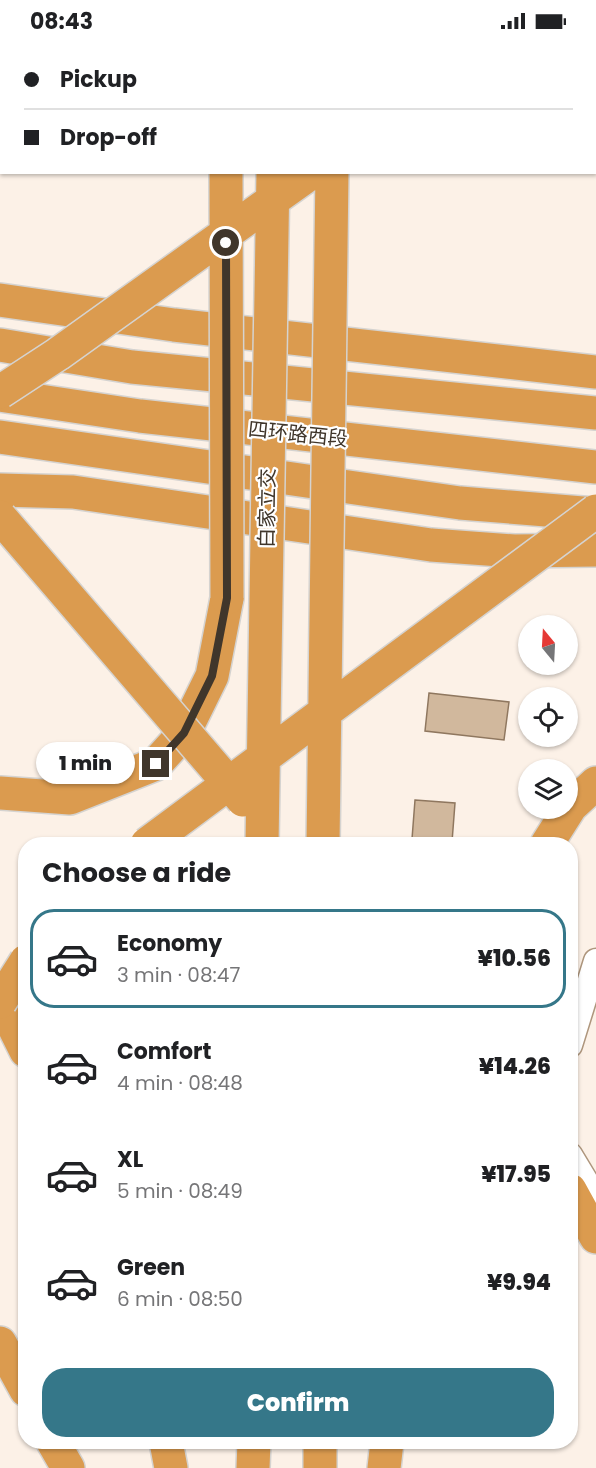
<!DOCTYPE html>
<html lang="en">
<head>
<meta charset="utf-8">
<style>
  :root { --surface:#fff; --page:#f6f6f6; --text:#202124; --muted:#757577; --line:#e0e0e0; --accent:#357789 }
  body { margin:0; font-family:Poppins,"Noto Sans SC",sans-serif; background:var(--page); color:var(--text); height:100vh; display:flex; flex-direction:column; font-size:22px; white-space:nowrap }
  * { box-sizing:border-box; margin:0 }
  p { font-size:20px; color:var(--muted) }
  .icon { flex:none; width:33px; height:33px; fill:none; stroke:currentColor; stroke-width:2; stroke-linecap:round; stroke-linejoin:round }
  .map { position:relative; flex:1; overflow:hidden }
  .panel { position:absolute; left:18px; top:795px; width:560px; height:612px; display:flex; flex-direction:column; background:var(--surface); border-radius:24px; box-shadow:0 2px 4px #0004 }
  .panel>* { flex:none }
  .hud { position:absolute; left:0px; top:0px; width:597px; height:132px; box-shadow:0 2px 4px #0004; display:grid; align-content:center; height:132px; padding:0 24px; background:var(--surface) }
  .needle { width:39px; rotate:342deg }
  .tools { position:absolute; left:518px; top:573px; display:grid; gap:12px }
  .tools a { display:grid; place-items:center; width:60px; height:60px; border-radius:50%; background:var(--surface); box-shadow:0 2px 4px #0004; font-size:30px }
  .end { position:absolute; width:27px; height:27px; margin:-14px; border:8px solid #40362b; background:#fff; box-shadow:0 0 0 3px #fff }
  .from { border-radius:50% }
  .bubble { position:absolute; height:42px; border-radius:21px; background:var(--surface); box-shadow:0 2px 4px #0004; font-size:20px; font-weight:800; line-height:42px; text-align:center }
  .hud b { display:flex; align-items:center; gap:21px; height:57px; font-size:22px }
  .hud b+b { border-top:2px solid var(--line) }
  .hud i { width:15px; height:15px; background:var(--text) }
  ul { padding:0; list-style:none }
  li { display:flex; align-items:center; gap:18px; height:99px; margin:0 12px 9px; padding:0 12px; border:3px solid transparent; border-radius:24px }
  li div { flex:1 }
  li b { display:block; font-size:22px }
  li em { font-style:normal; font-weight:800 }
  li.active { border-color:var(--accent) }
  li>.icon { width:54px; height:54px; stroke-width:1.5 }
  h2 { padding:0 24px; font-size:27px; line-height:72px }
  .button { display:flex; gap:12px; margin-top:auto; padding:12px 24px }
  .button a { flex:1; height:69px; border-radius:24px; background:var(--accent); color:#fff; font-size:24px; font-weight:800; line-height:69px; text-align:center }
  .status { display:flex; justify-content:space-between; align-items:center; height:42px; padding:0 30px; background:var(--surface); direction:ltr }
  .status svg { height:16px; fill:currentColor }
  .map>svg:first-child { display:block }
</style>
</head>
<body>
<div class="status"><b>08:43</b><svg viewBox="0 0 49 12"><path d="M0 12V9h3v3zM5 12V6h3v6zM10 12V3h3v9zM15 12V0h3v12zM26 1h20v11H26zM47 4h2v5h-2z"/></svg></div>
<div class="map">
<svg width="596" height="1426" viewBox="0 0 596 1426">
  <rect width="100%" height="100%" fill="#fcf1e7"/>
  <path fill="#d1b89d" stroke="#8f775f" stroke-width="1.5" d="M429,651L509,660L504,698L425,689Z
    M415,758L455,761L452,800L412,797Z"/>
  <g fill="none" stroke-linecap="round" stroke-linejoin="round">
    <g stroke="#ae967d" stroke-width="27">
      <path id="minor" d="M570,1003L596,919
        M570,1113L596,1156"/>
    </g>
    <g stroke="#d5d3d0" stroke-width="36">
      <path id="highway" d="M225,0V2
        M525,0L526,2
        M275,2V0
        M334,2V0
        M444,2L445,0
        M596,99V100
        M0,258L174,283L596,330
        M0,303L132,325L596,371
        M0,353L140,374L596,425
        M0,395L460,461L596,472
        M0,448L73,450L431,503L514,509L596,508
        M0,751L70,756L156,722L184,691L212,634L227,556
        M547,802L571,764L596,741
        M0,957L26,1009
        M570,1148L596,1195
        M0,1301L26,1348
        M53,1400L68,1426
        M166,1400L171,1426
        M320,1400V1426
        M253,1426L254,1400
        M384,1426L387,1400"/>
    </g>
    <use href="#minor" stroke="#fff" stroke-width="24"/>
    <use href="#highway" stroke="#db9b4f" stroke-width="33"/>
    <g stroke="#d5d3d0" stroke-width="36" stroke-linecap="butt">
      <path id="highway-bridge" d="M226,130L227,556
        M0,350L58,312L312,130
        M0,475L243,758
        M147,802L596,469
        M262,802L273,130
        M323,802L332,130
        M0,960L26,919"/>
    </g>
    <use href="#highway-bridge" stroke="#db9b4f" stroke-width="33"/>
  </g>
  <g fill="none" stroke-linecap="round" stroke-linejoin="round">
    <path stroke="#40362b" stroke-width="8" d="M156,722L184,691L212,634L227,556L226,201"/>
  </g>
  <g text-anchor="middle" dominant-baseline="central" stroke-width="4.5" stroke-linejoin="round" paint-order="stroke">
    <g font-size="20" fill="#40362b" stroke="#fff">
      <text transform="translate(298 392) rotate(6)">四环路西段</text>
      <text transform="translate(267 466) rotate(-89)">白家立交</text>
    </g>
  </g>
</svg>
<div class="tools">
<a><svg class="needle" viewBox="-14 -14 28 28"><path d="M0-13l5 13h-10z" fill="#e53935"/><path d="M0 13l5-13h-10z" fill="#757577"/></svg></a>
<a><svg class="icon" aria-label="locate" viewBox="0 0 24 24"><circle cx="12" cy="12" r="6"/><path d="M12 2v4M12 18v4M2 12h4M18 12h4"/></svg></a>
<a><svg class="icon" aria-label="layers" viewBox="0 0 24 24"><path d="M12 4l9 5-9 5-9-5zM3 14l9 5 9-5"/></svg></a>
</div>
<i class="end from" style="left:226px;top:201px"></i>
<i class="end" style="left:156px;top:722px"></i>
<div class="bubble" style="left:36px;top:700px;width:99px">1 min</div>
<div class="hud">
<b><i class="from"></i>Pickup</b>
<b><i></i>Drop-off</b>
</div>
<section class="panel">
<h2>Choose a ride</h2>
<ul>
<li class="active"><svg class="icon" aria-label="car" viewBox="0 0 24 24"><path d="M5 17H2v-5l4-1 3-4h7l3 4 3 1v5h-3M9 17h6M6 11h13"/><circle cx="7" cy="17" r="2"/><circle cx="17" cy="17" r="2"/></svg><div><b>Economy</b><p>3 min · 08:47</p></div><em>¥10.56</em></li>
<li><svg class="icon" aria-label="car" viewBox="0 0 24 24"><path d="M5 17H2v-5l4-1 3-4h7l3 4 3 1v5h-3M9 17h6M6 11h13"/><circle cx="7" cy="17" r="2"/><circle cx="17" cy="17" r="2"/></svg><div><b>Comfort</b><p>4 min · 08:48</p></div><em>¥14.26</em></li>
<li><svg class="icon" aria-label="car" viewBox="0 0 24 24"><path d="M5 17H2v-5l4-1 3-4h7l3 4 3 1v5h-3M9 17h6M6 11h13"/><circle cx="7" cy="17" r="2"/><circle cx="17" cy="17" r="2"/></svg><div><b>XL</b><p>5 min · 08:49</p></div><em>¥17.95</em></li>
<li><svg class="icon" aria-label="car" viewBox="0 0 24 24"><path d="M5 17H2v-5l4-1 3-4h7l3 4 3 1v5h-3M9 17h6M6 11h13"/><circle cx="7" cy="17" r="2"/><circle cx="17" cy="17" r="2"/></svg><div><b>Green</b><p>6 min · 08:50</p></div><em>¥9.94</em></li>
</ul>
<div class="button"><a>Confirm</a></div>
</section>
</div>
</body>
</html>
